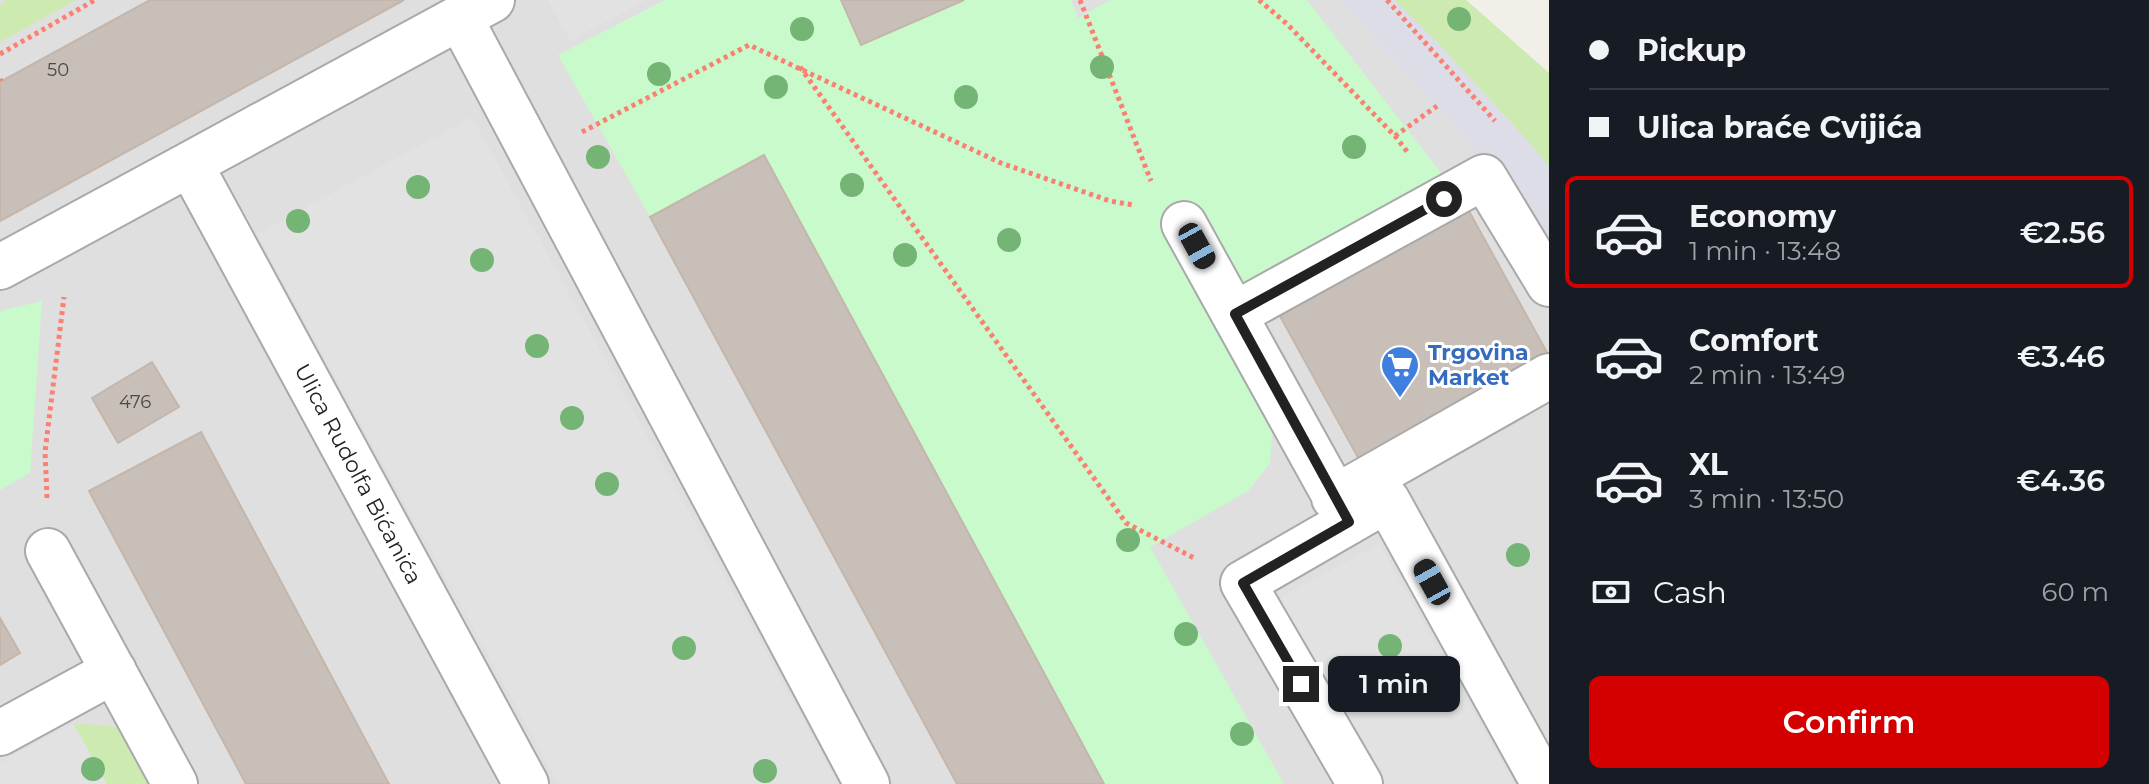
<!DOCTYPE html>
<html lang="en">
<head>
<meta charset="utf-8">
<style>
  :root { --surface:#171b24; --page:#242831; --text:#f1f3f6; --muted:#9ea1a6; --line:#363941; --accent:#d40000 }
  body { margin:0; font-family:Montserrat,sans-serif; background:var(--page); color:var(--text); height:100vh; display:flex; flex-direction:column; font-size:30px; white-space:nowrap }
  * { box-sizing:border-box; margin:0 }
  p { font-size:26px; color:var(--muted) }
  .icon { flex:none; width:44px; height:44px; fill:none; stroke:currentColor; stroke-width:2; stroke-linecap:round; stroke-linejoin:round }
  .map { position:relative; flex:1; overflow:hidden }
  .details { display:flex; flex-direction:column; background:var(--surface); width:600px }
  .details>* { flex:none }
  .banner { display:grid; align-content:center; height:176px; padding:0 40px; background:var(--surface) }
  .end { position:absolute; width:36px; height:36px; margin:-18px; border:10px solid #222; background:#fff; box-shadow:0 0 0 4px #fff }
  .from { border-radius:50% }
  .bubble { position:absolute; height:56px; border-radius:12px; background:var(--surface); box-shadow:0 2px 6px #0004; font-size:26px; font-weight:600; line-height:56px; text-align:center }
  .car { position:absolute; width:24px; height:48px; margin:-24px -12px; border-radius:10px; box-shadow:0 0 6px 2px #0007; background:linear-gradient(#222 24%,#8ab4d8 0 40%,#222 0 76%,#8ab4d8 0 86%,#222 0) }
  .banner b { display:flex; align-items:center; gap:28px; height:76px; font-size:30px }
  .banner b+b { border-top:2px solid var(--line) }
  .banner i { width:20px; height:20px; background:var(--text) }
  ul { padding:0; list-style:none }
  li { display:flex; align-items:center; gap:24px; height:112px; margin:0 16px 12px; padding:0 24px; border:4px solid transparent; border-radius:12px }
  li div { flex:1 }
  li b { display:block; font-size:30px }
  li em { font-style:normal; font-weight:600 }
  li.on { border-color:var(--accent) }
  li>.icon { width:72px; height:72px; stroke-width:1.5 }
  .pay { display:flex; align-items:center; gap:20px; height:88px; padding:0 40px; font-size:30px }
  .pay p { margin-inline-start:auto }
  .button { display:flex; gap:16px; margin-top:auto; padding:16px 40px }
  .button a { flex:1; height:92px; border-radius:12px; background:var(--accent); color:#fff; font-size:32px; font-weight:600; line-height:92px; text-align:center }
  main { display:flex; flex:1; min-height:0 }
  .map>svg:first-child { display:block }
</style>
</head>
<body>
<main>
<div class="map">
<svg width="1549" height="784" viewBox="0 0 1549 784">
  <rect width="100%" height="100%" fill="#f2efe9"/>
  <path fill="#e0dfdf" d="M0,0H1466L1549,73V784H0Z"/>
  <path fill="#cdebb0" d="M7,0H76L0,42V4Z
    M1394,0H1466L1549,73V167L1438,43Z
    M73,723L117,727L145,759L150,784H107L103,777L57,784L95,763Z"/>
  <path fill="#c8facc" d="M665,0H1071L1078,18L1110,0H1307L1465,204L1226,344L1273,426L1270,463L1248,491L1150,547L1284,784H1104L764,156L650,217L558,55Z
    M42,301L30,473L0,490V311Z"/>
  <path fill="#e2e2e2" d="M548,0H646L570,41Z
    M472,117L555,268L838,784H559L257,234Z
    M1379,544L1514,784H1384L1278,599Z
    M73,723L107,784H0V763Z"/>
  <path fill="#dddde8" d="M1339,0H1394L1438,43L1530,143L1549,167V242L1526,208L1446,116Z"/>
  <path fill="#c7bfb8" stroke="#c4b6ab" stroke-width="2" d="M150,0H404L0,221V82Z
    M841,0H964L861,45Z
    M764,155L1104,784H957L650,217Z
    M1465,204L1549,356L1361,463L1276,309Z
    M152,362L179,407L118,443L92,398Z
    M201,432L389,784H246L89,491Z
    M0,618L20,653L0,665Z"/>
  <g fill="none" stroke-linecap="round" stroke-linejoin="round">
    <g stroke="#a9a9a9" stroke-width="48">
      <path id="minor" d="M492,0L190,164L526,784
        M460,18L867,784
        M1184,224L1349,522
        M0,267L190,164
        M1235,314L1484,177L1549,284
        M1334,498L1549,376
        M48,551L175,784
        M0,733L114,671
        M1360,784L1243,583L1387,500L1544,784"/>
    </g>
    <path stroke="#fa8072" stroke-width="5" stroke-dasharray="4 4" stroke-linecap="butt" d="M1080,0L1151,181
      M1259,0L1287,24L1395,136L1409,154
      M1387,0L1495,121
      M0,54L95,0
      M800,67L1126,523L1196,559
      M0,79L1,81
      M582,132L749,45L1001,163L1110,201L1133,205
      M1395,136L1437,106
      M47,498L45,452L64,297"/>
    <use href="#minor" stroke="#fff" stroke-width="44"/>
  </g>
  <g fill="#74b475">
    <circle cx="1459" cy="19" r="12"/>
    <circle cx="802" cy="29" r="12"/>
    <circle cx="1102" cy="67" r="12"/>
    <circle cx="659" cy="74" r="12"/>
    <circle cx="776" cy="87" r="12"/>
    <circle cx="966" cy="97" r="12"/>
    <circle cx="1354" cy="147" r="12"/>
    <circle cx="598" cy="157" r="12"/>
    <circle cx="852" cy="185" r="12"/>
    <circle cx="418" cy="187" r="12"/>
    <circle cx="298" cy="221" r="12"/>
    <circle cx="1009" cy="240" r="12"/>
    <circle cx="905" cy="255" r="12"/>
    <circle cx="482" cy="260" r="12"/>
    <circle cx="537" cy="346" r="12"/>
    <circle cx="572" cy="418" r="12"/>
    <circle cx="607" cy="484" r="12"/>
    <circle cx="1128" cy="540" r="12"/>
    <circle cx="1518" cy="555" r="12"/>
    <circle cx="1186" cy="634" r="12"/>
    <circle cx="1390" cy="646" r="12"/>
    <circle cx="684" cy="648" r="12"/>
    <circle cx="1242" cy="734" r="12"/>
    <circle cx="93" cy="769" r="12"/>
    <circle cx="765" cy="771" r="12"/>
  </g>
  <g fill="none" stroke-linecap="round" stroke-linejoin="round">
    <path stroke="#222" stroke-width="10" d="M1301,684L1243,583L1349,522L1235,314L1444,199"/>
  </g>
  <defs>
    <g id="supermarket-pin" transform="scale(2)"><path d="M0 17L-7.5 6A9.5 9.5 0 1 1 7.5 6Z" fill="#3f7fe0" stroke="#fff"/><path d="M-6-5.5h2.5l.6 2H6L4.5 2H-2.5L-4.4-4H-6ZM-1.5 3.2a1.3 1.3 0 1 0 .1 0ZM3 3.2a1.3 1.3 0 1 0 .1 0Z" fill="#fff"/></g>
  </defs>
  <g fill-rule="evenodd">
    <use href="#supermarket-pin" x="1400" y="365"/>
  </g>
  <g text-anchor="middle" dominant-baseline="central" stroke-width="6" stroke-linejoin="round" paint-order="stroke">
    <g font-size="18" fill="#4b4948">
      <text x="58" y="70">50</text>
      <text x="135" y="402">476</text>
    </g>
    <g font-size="22" font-weight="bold" fill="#366cbe" stroke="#fff" text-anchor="start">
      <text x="1428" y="352">Trgovina<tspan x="1428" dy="25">Market</tspan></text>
    </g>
    <g font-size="22" fill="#222" stroke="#fff">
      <text transform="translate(358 474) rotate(62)">Ulica Rudolfa Bićanića</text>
    </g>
  </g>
</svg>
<i class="end from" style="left:1444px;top:199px"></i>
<i class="end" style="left:1301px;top:684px"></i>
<div class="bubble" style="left:1328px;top:656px;width:132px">1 min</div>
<i class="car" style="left:1197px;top:246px;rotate:151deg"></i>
<i class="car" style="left:1432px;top:582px;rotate:331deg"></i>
</div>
<section class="details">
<div class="banner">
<b><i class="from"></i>Pickup</b>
<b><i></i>Ulica braće Cvijića</b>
</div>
<ul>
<li class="on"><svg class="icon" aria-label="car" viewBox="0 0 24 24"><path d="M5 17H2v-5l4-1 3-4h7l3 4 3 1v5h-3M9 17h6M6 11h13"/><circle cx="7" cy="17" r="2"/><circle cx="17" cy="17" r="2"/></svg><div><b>Economy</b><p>1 min · 13:48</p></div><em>€2.56</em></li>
<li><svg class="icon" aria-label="car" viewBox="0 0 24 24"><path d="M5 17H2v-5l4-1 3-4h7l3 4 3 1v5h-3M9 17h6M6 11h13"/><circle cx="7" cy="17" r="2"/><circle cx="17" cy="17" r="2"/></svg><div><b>Comfort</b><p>2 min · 13:49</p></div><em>€3.46</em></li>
<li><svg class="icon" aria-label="car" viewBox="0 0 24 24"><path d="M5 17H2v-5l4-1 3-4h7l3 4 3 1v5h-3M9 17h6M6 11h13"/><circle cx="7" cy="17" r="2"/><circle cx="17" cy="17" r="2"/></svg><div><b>XL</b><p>3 min · 13:50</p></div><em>€4.36</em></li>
</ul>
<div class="pay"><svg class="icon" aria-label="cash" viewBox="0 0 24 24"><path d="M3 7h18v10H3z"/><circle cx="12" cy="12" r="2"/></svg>Cash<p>60 m</p></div>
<div class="button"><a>Confirm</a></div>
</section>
</main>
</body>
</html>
